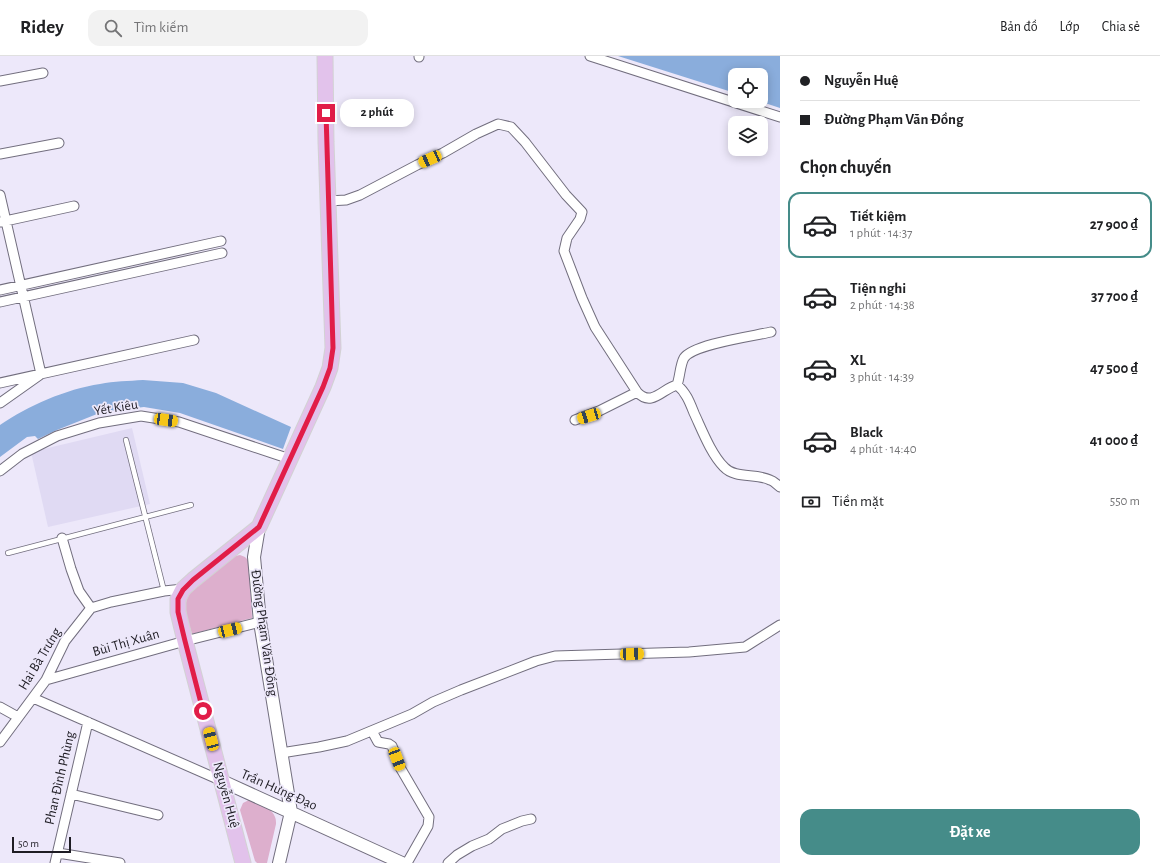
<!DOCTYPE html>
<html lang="vi">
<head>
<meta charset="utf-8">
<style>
  :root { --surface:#fff; --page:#f2f2f2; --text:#202124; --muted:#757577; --line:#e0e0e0; --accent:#458c89 }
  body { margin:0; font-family:"Alegreya Sans",sans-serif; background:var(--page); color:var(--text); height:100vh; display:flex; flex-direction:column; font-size:15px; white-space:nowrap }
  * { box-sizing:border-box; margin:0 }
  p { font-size:13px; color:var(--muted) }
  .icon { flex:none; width:22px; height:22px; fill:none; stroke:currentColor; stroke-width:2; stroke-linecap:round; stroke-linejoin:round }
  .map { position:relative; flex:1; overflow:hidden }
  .details { display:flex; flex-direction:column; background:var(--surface); width:380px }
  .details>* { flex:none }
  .banner { display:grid; align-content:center; height:88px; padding:0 20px; background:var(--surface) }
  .fabs { position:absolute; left:728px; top:12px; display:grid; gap:8px }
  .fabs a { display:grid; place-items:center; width:40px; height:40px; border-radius:8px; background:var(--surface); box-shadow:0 2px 10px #0003; font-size:20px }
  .scale { position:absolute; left:12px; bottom:10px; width:59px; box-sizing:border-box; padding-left:4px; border:2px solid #1e1c23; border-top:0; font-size:11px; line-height:14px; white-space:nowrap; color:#1e1c23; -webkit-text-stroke:3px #ede8fa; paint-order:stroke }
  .end { position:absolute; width:18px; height:18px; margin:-9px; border:5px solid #e11d48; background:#fff; box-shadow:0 0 0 2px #fff }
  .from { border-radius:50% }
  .bubble { position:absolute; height:28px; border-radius:12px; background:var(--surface); box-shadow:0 2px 10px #0003; font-size:13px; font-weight:600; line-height:28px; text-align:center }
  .car { position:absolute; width:12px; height:24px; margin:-12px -6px; border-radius:5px; box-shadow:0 0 3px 1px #0007; background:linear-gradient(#f5c518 24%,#345 0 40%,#f5c518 0 76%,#345 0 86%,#f5c518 0) }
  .banner b { display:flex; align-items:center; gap:14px; height:38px; font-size:15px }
  .banner b+b { border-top:1px solid var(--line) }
  .banner i { width:10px; height:10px; background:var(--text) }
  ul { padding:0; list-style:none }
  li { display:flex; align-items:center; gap:12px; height:66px; margin:0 8px 6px; padding:0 12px; border:2px solid transparent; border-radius:12px }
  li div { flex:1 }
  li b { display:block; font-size:15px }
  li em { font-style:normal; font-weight:600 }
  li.current { border-color:var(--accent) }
  li>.icon { width:36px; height:36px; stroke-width:1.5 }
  h2 { padding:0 20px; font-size:18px; line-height:48px }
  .pay { display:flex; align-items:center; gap:10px; height:44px; padding:0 20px; font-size:15px }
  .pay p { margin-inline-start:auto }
  .action { display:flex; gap:8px; margin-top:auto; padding:8px 20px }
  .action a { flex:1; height:46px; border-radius:12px; background:var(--accent); color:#fff; font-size:16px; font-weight:600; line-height:46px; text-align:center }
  header { display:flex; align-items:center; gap:24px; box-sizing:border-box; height:56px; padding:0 20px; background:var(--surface); border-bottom:1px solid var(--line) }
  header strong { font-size:19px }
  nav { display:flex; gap:22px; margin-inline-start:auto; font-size:14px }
  .search { width:280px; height:36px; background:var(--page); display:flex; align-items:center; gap:10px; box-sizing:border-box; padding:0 14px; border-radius:12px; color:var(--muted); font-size:15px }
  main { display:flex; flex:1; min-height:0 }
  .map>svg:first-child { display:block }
</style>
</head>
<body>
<header>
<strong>Ridey</strong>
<div class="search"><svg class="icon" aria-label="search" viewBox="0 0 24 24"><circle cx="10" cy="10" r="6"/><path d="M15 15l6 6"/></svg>Tìm kiếm</div>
<nav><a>Bản đồ</a><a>Lớp</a><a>Chia sẻ</a></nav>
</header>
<main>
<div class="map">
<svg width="780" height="807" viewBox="0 0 780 807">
  <rect width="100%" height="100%" fill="#ede8fa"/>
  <path fill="#e0daf3" d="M132,372L150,448L48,471L31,396Z"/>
  <path fill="#ddafcd" d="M240,499L245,501L249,505L252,562L192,578C189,568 185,557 186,547C187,532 223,509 235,500Z
    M249,744C258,745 272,752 275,761C276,763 276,766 276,768L267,807H257L255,805L240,754L243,747Z"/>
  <path fill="#8aaddc" d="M618,0H780V52L759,45H761V19H735V37Z
    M143,324L183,327L216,337L291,371L283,393L180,357L144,351L102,356L57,374L38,383L35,380L27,381L0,401V369C28,350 66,333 100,328C114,325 129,325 143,324Z"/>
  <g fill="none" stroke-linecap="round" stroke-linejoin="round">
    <g stroke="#726e7e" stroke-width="6">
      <path id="service" d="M126,384L164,535
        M8,497L191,449"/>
    </g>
    <g stroke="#726e7e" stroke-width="11">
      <path id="minor" d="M419,0V1
        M590,0L780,61
        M0,25L43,17
        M0,98L59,87
        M0,139L41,318L0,347
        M328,145L346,144L360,139L417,109L443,97L476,78L498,68L511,71L525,86L566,139L582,156L580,163L567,182L564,195L582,242L595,271L637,336C652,352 663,332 677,329C686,336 690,347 694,357C702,374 711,398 724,411C735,423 756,417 770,424C774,425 777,429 780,431
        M1,166L74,150
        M0,234L221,185
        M0,246L222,197
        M0,327L194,284
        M677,329C680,321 680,309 684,302C693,288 754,280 771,276
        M575,364L599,355L637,336
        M0,415L22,398L57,380L99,367L141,360L179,366L290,403
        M62,482L71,513L79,535L91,552
        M46,624L185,585L260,566
        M33,642L222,725
        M0,651L18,661
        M372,675L378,686L389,688L392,690L401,713L429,761L428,770L407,807
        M0,686L46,624L65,585L91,552L111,546L164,535L183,533
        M281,697L319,691L347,685L412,658L433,646L461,634L536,605L555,600L689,596L745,591L780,569
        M71,738L158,759
        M58,797L120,807
        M55,807L88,666
        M448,807L457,799L472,790L489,783L502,773L522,765L531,763"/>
    </g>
    <g stroke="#726e7e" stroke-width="14">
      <path id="tertiary" d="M259,471L254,501L260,566L291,756L279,807
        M222,725L402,807"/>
    </g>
    <g stroke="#d2d2d3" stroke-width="17">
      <path id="primary" d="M243,807L185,585L178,556V543L183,533L193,524L259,471L323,331L330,312L333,292L326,86L325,0"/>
    </g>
    <use href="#service" stroke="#fff" stroke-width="4.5"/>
    <use href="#minor" stroke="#fff" stroke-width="9"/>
    <use href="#tertiary" stroke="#fff" stroke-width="12"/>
    <use href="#primary" stroke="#e2c2eb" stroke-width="15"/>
  </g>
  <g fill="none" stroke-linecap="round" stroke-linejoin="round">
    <path stroke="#e11d48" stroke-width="5" d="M203,655L185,585L178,556V543L183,534L193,524L259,471L323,331L330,312L333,292L326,57"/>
  </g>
  <g text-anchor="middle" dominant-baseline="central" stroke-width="3.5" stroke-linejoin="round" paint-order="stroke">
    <g font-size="14" fill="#1e1c23" stroke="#ede8fa">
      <text transform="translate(116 352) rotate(-9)">Yết Kiêu</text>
      <text transform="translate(264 577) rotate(82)">Đường Phạm Văn Đồng</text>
      <text transform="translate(126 587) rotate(-16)">Bùi Thị Xuân</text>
      <text transform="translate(40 603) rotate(-59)">Hai Bà Trưng</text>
      <text transform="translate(60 722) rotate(-77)">Phan Đình Phùng</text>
      <text transform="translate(279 734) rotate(24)">Trần Hưng Đạo</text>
      <text transform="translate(226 739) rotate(75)">Nguyễn Huệ</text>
    </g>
  </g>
</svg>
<div class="fabs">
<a><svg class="icon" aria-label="locate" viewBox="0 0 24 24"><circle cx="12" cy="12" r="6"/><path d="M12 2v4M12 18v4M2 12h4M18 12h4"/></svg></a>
<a><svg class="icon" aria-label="layers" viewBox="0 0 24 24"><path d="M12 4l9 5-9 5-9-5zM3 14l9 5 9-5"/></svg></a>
</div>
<div class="scale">50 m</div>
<i class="end from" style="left:203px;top:655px"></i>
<i class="end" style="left:326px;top:57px"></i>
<div class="bubble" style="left:340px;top:43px;width:74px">2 phút</div>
<i class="car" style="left:430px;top:103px;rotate:246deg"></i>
<i class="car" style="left:589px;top:360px;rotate:253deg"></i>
<i class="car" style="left:166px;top:364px;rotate:98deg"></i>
<i class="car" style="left:230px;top:574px;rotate:76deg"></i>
<i class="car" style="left:632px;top:598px;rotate:88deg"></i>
<i class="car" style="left:211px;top:683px;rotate:345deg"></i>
<i class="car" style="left:397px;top:703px;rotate:159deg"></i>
</div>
<section class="details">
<div class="banner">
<b><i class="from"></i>Nguyễn Huệ</b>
<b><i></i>Đường Phạm Văn Đồng</b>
</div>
<h2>Chọn chuyến</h2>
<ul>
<li class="current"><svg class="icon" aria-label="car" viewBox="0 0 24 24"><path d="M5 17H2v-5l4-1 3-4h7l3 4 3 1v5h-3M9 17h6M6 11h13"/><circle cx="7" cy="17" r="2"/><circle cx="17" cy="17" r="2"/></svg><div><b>Tiết kiệm</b><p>1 phút · 14:37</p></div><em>27 900 ₫</em></li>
<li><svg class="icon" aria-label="car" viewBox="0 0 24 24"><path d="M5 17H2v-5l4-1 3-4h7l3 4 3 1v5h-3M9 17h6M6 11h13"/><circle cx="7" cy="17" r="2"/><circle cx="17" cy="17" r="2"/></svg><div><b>Tiện nghi</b><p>2 phút · 14:38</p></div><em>37 700 ₫</em></li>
<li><svg class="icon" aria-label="car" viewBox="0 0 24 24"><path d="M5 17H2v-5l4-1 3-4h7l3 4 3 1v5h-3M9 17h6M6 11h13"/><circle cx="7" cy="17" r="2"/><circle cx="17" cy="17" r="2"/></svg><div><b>XL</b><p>3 phút · 14:39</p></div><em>47 500 ₫</em></li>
<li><svg class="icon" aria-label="car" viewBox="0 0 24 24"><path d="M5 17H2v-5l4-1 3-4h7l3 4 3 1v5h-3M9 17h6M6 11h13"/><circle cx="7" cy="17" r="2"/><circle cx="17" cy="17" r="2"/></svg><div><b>Black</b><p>4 phút · 14:40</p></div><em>41 000 ₫</em></li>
</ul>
<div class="pay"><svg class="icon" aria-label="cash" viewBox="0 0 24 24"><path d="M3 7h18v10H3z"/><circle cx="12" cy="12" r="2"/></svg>Tiền mặt<p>550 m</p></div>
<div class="action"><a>Đặt xe</a></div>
</section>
</main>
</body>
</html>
